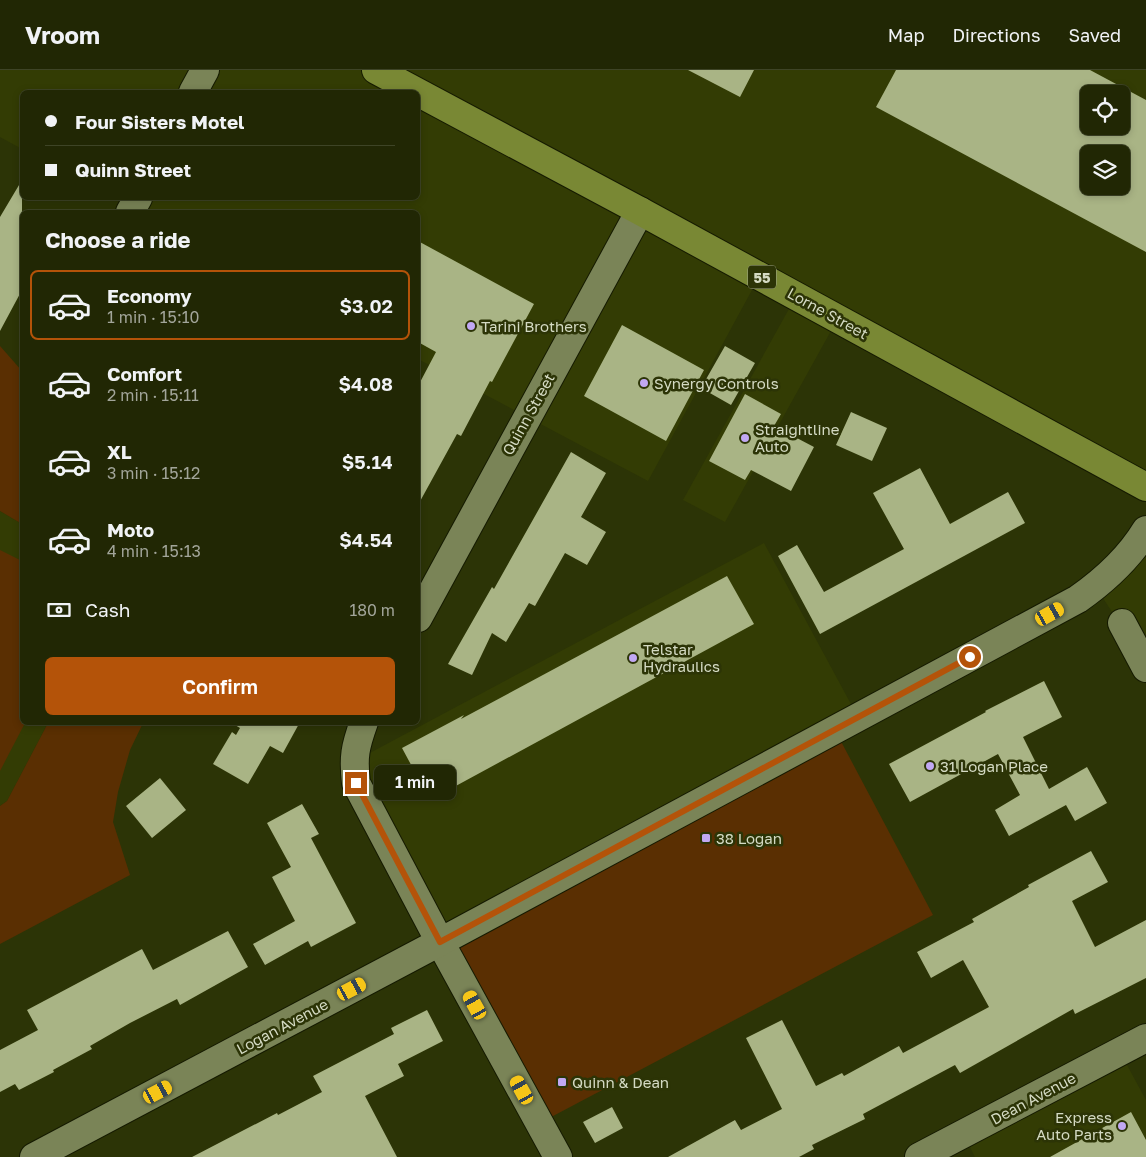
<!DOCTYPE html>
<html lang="en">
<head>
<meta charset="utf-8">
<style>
  :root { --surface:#212704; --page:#2d3313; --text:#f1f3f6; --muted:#a2a59a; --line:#3e4426; --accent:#b45309 }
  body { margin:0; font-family:"Golos Text",sans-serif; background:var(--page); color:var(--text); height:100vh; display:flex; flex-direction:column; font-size:19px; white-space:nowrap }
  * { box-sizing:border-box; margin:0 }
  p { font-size:16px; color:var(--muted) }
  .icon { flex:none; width:28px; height:28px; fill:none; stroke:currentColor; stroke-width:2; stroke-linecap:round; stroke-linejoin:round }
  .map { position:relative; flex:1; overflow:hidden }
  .drawer { position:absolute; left:20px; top:140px; width:400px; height:515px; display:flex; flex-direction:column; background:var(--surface); border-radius:8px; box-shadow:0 2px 8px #0003,0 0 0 1px var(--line) }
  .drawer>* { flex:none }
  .banner { position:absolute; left:20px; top:20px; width:400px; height:110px; border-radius:8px; box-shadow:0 2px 8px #0003,0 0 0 1px var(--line); display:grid; align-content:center; height:110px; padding:0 25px; background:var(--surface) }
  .controls { position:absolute; left:1080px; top:15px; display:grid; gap:10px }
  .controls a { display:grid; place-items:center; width:50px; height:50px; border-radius:8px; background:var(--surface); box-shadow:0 2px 8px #0003,0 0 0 1px var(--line); font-size:25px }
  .end { position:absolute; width:22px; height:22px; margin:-11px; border:6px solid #b45309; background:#fff; box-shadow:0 0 0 2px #fff }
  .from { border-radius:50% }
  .bubble { position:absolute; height:35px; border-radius:8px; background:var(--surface); box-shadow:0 2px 8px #0003,0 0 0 1px var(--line); font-size:16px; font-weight:600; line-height:35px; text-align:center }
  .car { position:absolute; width:15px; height:30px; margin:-15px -8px; border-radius:6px; box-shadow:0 0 4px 1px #0007; background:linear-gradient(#f5c518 24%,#345 0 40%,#f5c518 0 76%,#345 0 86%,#f5c518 0) }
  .banner b { display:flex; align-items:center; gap:18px; height:48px; font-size:19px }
  .banner b+b { border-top:1px solid var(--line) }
  .banner i { width:12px; height:12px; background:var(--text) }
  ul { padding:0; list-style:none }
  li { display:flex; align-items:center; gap:15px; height:70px; margin:0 10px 8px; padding:0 15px; border:2px solid transparent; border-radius:8px }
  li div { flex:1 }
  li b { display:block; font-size:19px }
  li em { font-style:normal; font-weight:600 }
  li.on { border-color:var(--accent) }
  li>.icon { width:45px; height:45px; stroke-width:1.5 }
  h2 { padding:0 25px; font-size:22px; line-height:60px }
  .pay { display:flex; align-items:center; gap:12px; height:55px; padding:0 25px; font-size:19px }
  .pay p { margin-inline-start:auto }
  .action { display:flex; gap:10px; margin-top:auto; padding:10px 25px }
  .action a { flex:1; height:58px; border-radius:8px; background:var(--accent); color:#fff; font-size:20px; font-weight:600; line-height:58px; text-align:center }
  header { display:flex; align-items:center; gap:30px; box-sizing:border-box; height:70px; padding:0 25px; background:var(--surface); border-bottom:1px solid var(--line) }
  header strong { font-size:24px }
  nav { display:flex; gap:28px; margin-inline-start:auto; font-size:18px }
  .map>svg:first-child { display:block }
</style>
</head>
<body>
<header>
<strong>Vroom</strong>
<nav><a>Map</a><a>Directions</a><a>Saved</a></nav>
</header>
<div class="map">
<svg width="1146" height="1087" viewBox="0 0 1146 1087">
  <rect width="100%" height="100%" fill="#2c3406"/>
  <path fill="#333c04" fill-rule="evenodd" d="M0,0H1146V420L837,250L725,452L683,430L795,228L758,209L648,411L418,289V142H142L114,128H418V22H22V79L0,67ZM1089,24H1121V56H1089ZM1089,84H1121V116H1089Z
    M0,441L22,454V652L48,653L7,731L0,736Z
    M1146,466V603L1120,554L1097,519Z
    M764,473L859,649L440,876L351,693Z
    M1121,984L1146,1030V1087H975L965,1067Z"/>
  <path fill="#5a2f02" d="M0,276L22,301V454L0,441Z
    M0,480L22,491V652L25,653L0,701Z
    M48,653H143L130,680L118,722L113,752L130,805L0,874V736L7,731Z
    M836,662L933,845L538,1054L440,876Z"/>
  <path fill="#a9b485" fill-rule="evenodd" d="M688,0H754L740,27Z
    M896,0H1090L1146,30V182L876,37ZM1089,24H1121V56H1089ZM1089,84H1121V116H1089Z
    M22,110V220L0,261V147Z
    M418,171L534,234L492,312L490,311L461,366L457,364L418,435V316L436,282L418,272Z
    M622,255L704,300L666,371L584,326Z
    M725,276L755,293L731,335L701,318Z
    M745,324L781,344L774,356L814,377L791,421L751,400L745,410L709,391Z
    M851,342L887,358L872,391L836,375Z
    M571,382L606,403L581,447L606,462L587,495L565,483L535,536L529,533L506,572L492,563L472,605L448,594L492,517L494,519Z
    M920,398L950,454L1008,422L1025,453L820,564L778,486L797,475L824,522L904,479L873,423Z
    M727,506L754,554L430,730L402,678L464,645L461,649Z
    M1044,611L1062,647L1023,667L1049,719L1087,697L1107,733L1075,751L1066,735L1009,766L995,740L1020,725L998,684L910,732L889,694L986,642L985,641Z
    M230,652H300L283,683L270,676L248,714L213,694L232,662L236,665L240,658Z
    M160,708L186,740L152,768L126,736Z
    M302,734L319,764L311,768L356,853L311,877L308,871L265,895L253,874L295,851L272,807L291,797L267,753Z
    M1091,781L1108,812L1072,831L1095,877L1146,850V908L1075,944L1073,939L960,1003L955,995L863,1044L865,1049L812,1075L814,1079L799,1087H668L735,1050L741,1060L782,1039L746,968L782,950L816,1016L842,1003L844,1006L899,976L903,983L989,937L963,890L931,908L917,882L974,852L972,849L1029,817L1028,815Z
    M228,861L248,897L180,935L177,929L130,953L90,976L92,979L53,1000L54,1002L19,1020L15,1014L0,1022V980L38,960L27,940L142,879L153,900Z
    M427,940L443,971L398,994L404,1006L365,1026L397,1087H192L277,1043L278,1045L322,1022L313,1006L394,964L391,958Z
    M612,1037L623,1058L595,1073L583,1052Z
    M1131,1042L1146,1070V1087H1050Z"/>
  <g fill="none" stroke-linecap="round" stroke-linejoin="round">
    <g stroke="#151a00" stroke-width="30">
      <path id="street" d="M193,22L205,0
        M130,142L138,128
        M418,548L640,141
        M1122,553L1146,598
        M364,652C355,677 353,687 356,713L440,872L558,1087
        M919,1087L1146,968"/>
    </g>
    <g stroke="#151a00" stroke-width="30">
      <path id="secondary" d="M34,1087L440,872L1078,529C1105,510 1129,488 1146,460"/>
    </g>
    <g stroke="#151a00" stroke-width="30">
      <path id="primary" d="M376,0L640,141L1146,417"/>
    </g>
    <use href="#street" stroke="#7a8457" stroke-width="28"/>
    <use href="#secondary" stroke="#7a8457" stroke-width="28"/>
    <use href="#primary" stroke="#798834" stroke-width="28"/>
  </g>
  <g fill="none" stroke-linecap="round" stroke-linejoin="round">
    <path stroke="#b45309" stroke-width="6" d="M356,713L440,872L970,587"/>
  </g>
  <g fill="#c1a8f3" stroke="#2c3406" stroke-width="2">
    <circle cx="471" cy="256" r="5"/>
    <circle cx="644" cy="313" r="5"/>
    <circle cx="745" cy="368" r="5"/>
    <circle cx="633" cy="588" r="5"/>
    <circle cx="930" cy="696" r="5"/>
    <rect x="701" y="763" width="10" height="10" rx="2.5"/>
    <rect x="557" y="1007" width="10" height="10" rx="2.5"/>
    <circle cx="1122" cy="1056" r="5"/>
  </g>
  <g text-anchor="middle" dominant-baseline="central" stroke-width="5" stroke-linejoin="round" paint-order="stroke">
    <rect fill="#2c3406" stroke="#a2a88a" stroke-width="1" x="748" y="195.5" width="28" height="23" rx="4"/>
    <g font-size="14" font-weight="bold" fill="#d4dac3">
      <text x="762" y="207">55</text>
    </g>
    <g font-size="15" fill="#d4dac3" stroke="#2c3406">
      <text transform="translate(828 243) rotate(29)">Lorne Street</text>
      <text transform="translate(528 344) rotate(-61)">Quinn Street</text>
      <text transform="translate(282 956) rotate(-28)">Logan Avenue</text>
      <text transform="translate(1033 1028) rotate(-28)">Dean Avenue</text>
    </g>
    <g font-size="15" fill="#d4dac3" stroke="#2c3406" text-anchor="start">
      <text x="481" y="256">Tarini Brothers</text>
      <text x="654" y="313">Synergy Controls</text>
      <text x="755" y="359">Straightline<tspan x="755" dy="17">Auto</tspan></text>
      <text x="643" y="579">Telstar<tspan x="643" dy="17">Hydraulics</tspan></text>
      <text x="940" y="696">31 Logan Place</text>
      <text x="716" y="768">38 Logan</text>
      <text x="572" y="1012">Quinn &amp; Dean</text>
      <text x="1112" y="1047" text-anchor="end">Express<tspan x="1112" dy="17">Auto Parts</tspan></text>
    </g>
  </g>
</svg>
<div class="controls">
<a><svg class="icon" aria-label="locate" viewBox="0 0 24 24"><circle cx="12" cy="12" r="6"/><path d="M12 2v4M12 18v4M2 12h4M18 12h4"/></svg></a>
<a><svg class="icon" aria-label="layers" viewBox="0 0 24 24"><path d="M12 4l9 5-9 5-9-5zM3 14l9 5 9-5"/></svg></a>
</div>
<i class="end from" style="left:970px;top:587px"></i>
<i class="end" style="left:356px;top:713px"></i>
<div class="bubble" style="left:374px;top:695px;width:82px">1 min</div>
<i class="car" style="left:1050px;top:544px;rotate:61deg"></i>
<i class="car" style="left:352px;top:919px;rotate:62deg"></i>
<i class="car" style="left:475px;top:935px;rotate:331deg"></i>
<i class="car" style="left:522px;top:1020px;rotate:331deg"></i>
<i class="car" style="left:158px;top:1022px;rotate:62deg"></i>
<div class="banner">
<b><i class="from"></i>Four Sisters Motel</b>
<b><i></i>Quinn Street</b>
</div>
<section class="drawer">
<h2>Choose a ride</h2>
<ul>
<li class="on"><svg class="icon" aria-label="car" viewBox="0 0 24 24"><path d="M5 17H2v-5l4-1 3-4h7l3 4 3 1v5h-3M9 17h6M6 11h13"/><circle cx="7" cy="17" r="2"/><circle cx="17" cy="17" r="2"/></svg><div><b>Economy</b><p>1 min · 15:10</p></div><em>$3.02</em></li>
<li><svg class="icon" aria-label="car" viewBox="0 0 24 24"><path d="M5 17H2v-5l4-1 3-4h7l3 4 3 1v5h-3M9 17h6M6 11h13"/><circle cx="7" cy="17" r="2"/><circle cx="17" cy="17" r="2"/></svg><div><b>Comfort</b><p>2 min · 15:11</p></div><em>$4.08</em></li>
<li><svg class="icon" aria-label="car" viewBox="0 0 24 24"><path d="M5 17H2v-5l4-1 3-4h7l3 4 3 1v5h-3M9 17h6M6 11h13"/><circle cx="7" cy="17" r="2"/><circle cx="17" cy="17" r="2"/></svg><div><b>XL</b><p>3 min · 15:12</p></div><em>$5.14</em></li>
<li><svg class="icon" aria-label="car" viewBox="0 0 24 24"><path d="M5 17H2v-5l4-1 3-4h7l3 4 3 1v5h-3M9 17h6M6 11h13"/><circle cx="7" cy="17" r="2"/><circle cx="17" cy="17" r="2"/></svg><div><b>Moto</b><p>4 min · 15:13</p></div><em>$4.54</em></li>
</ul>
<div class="pay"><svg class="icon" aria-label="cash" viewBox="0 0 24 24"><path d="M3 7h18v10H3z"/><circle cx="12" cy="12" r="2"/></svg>Cash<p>180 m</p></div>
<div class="action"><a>Confirm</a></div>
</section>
</div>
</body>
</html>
